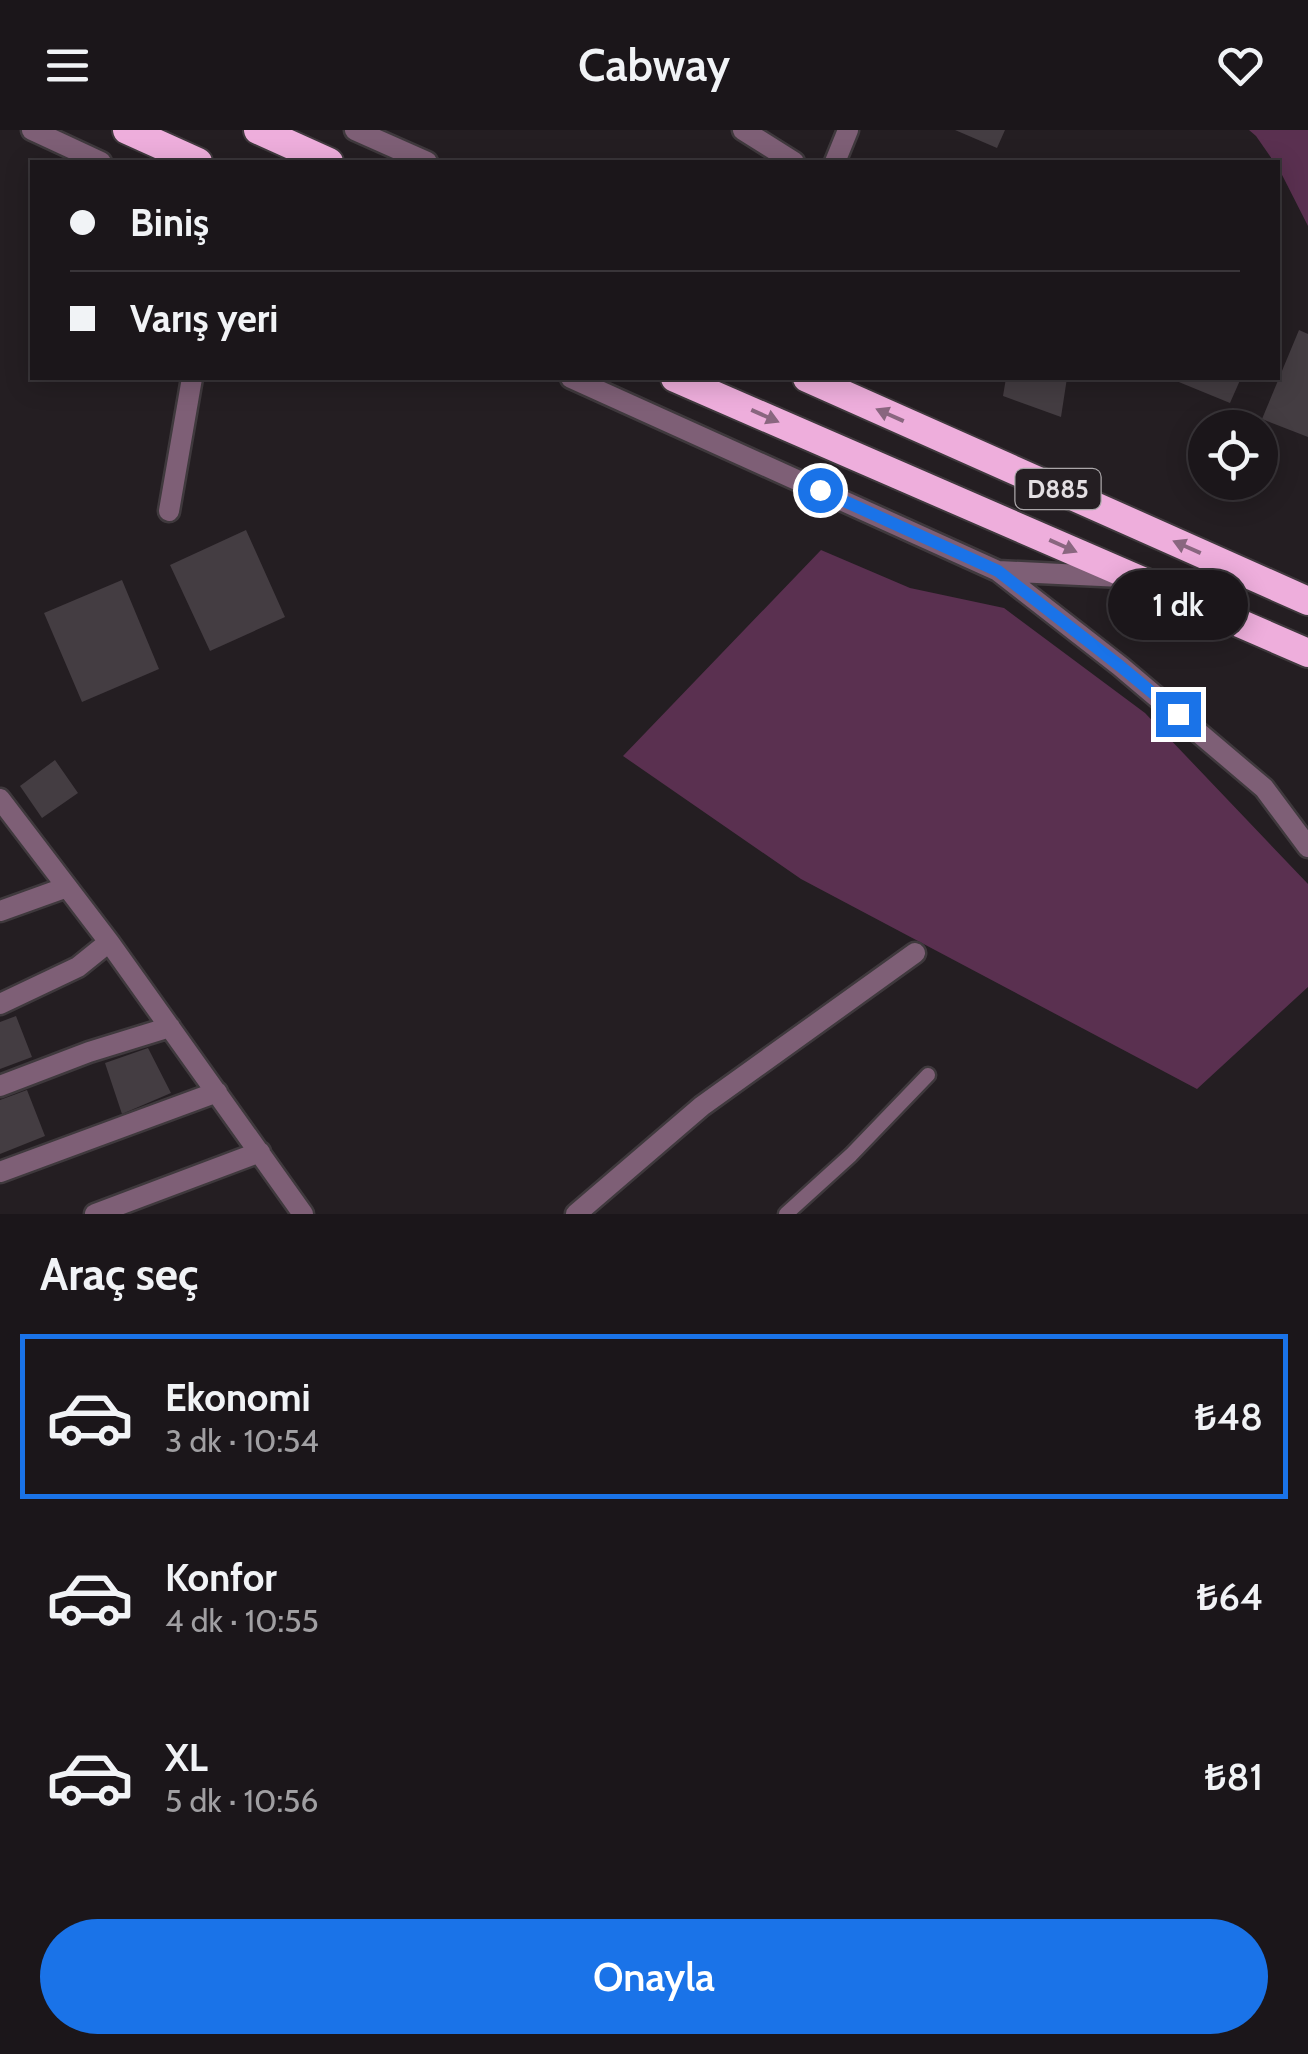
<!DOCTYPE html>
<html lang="tr">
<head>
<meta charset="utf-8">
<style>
  :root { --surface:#1b161a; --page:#241f23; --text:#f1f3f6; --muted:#a09fa2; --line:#393539; --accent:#1a73e8 }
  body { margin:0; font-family:Cabin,sans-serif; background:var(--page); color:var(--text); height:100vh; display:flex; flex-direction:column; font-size:38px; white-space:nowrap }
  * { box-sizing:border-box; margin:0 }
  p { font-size:32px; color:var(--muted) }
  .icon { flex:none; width:55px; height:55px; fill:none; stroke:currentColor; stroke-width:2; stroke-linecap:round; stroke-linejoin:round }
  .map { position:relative; height:1084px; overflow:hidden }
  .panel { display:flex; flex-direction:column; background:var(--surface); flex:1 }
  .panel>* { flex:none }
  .hud { position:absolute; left:30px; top:30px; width:1250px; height:220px; border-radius:0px; box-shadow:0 5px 25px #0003,0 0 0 2px var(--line); display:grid; align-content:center; height:220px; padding:0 40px; background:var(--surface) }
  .tools { position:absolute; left:1188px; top:280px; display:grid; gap:20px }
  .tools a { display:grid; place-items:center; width:90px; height:90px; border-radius:50%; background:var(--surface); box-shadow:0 5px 25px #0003,0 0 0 2px var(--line); font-size:50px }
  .end { position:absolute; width:45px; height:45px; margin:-22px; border:12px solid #1a73e8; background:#fff; box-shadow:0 0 0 5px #fff }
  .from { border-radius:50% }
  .bubble { position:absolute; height:70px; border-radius:35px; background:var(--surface); box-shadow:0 5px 25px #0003,0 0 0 2px var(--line); font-size:32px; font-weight:600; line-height:70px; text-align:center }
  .hud b { display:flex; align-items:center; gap:35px; height:95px; font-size:38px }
  .hud b+b { border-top:2px solid var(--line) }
  .hud i { width:25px; height:25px; background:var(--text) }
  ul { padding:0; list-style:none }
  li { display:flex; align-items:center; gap:30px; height:165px; margin:0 20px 15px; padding:0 20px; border:5px solid transparent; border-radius:0px }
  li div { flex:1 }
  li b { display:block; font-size:38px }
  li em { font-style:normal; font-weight:600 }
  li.current { border-color:var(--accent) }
  li>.icon { width:90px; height:90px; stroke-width:1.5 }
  h2 { padding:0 40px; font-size:45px; line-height:120px }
  .cta { display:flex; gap:20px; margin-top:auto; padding:20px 40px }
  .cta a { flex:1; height:115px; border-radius:60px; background:var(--accent); color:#fff; font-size:40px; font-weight:600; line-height:115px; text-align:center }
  header { display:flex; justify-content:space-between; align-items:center; height:130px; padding:0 40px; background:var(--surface); font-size:45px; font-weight:600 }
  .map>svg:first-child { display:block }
</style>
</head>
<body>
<header><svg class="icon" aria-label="menu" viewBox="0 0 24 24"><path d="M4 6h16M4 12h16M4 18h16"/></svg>Cabway<svg class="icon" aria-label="heart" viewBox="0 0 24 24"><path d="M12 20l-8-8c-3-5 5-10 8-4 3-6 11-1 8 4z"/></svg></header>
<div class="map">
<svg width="1308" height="1084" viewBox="0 0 1308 1084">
  <rect width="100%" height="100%" fill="#241e22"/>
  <path fill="#5a3050" d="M1249,0H1308V96L1278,37V32H1274L1256,6Z
    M821,420L910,458L1004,478L1145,583L1308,754V857L1197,959L801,749L623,626Z"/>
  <path fill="#443d42" d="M955,0H1005L997,18Z
    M1299,200L1308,204V307L1262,289Z
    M1006,248H1067L1061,287L1003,266Z
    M1169,248H1241L1230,273Z
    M246,400L285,487L210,521L170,435Z
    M122,450L159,539L82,572L44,483Z
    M55,630L78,663L42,688L20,656Z
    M16,886L32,927L0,939V892Z
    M148,918L171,963L122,984L105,933Z
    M27,960L45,1006L0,1024V970Z"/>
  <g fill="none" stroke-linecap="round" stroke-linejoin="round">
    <g stroke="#3f393d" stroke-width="19">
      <path id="service" d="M786,1084L851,1025L928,945"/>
    </g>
    <g stroke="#3f393d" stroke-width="25">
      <path id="minor" d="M32,0L101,32
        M743,0L794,32
        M835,32L848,0
        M571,248L998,441L1122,447
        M169,381L192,248
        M998,441L1120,536L1264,658L1308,717
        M0,669L109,812L303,1084
        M0,781L67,757
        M0,874L78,837L109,812
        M0,956L89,922L170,897
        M0,1042L217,962
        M95,1084L260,1022
        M576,1084L702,976L915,823"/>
    </g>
    <g stroke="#3f393d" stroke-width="25">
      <path id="tertiary" d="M355,0L427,32"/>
    </g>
    <g stroke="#3f393d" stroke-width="32">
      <path id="trunk" d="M127,0L198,32
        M258,0L329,32
        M675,248L1308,523
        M807,248L1308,471"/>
    </g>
    <use href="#service" stroke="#7e5f76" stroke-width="14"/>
    <use href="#minor" stroke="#7e5f76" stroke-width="20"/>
    <use href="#tertiary" stroke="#7e5f76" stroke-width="20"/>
    <use href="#trunk" stroke="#eeaedc" stroke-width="28"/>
  </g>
  <defs><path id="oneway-solid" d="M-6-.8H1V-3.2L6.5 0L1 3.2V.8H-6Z" transform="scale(2.5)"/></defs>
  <g fill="#89667f">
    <use href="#oneway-solid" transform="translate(890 285) rotate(-156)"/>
    <use href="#oneway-solid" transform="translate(765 286) rotate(24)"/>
    <use href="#oneway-solid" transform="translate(1063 416) rotate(24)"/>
    <use href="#oneway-solid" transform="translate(1187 417) rotate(-156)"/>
  </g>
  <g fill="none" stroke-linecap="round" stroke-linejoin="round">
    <path stroke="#1a73e8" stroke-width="12" d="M820,360L998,441L1120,536L1178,584"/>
  </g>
  <g text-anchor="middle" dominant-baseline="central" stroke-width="9" stroke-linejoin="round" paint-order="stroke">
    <rect fill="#241e22" stroke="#aaa6a9" stroke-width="2.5" x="1015.5" y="339" width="85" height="40" rx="8"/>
    <g font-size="25" font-weight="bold" fill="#e4e0e3">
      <text x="1058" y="359">D885</text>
    </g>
  </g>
</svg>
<div class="tools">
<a><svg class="icon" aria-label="locate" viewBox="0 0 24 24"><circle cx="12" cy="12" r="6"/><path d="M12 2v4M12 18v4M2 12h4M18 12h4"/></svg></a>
</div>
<i class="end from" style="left:820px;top:360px"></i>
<i class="end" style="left:1178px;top:584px"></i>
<div class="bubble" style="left:1108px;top:440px;width:140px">1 dk</div>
<div class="hud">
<b><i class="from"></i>Biniş</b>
<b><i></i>Varış yeri</b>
</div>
</div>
<section class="panel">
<h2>Araç seç</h2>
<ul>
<li class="current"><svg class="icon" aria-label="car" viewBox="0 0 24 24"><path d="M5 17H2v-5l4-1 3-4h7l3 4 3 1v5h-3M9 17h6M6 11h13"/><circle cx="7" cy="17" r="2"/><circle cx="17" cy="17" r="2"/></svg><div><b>Ekonomi</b><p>3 dk · 10:54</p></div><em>₺48</em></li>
<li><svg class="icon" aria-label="car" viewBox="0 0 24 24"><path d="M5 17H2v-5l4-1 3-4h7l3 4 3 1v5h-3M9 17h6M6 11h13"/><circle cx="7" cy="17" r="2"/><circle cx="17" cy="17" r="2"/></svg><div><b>Konfor</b><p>4 dk · 10:55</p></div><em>₺64</em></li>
<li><svg class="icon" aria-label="car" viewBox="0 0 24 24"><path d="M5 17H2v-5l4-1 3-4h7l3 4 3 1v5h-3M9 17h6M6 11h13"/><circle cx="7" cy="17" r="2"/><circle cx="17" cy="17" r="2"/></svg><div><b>XL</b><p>5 dk · 10:56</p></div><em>₺81</em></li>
</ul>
<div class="cta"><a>Onayla</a></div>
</section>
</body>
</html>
